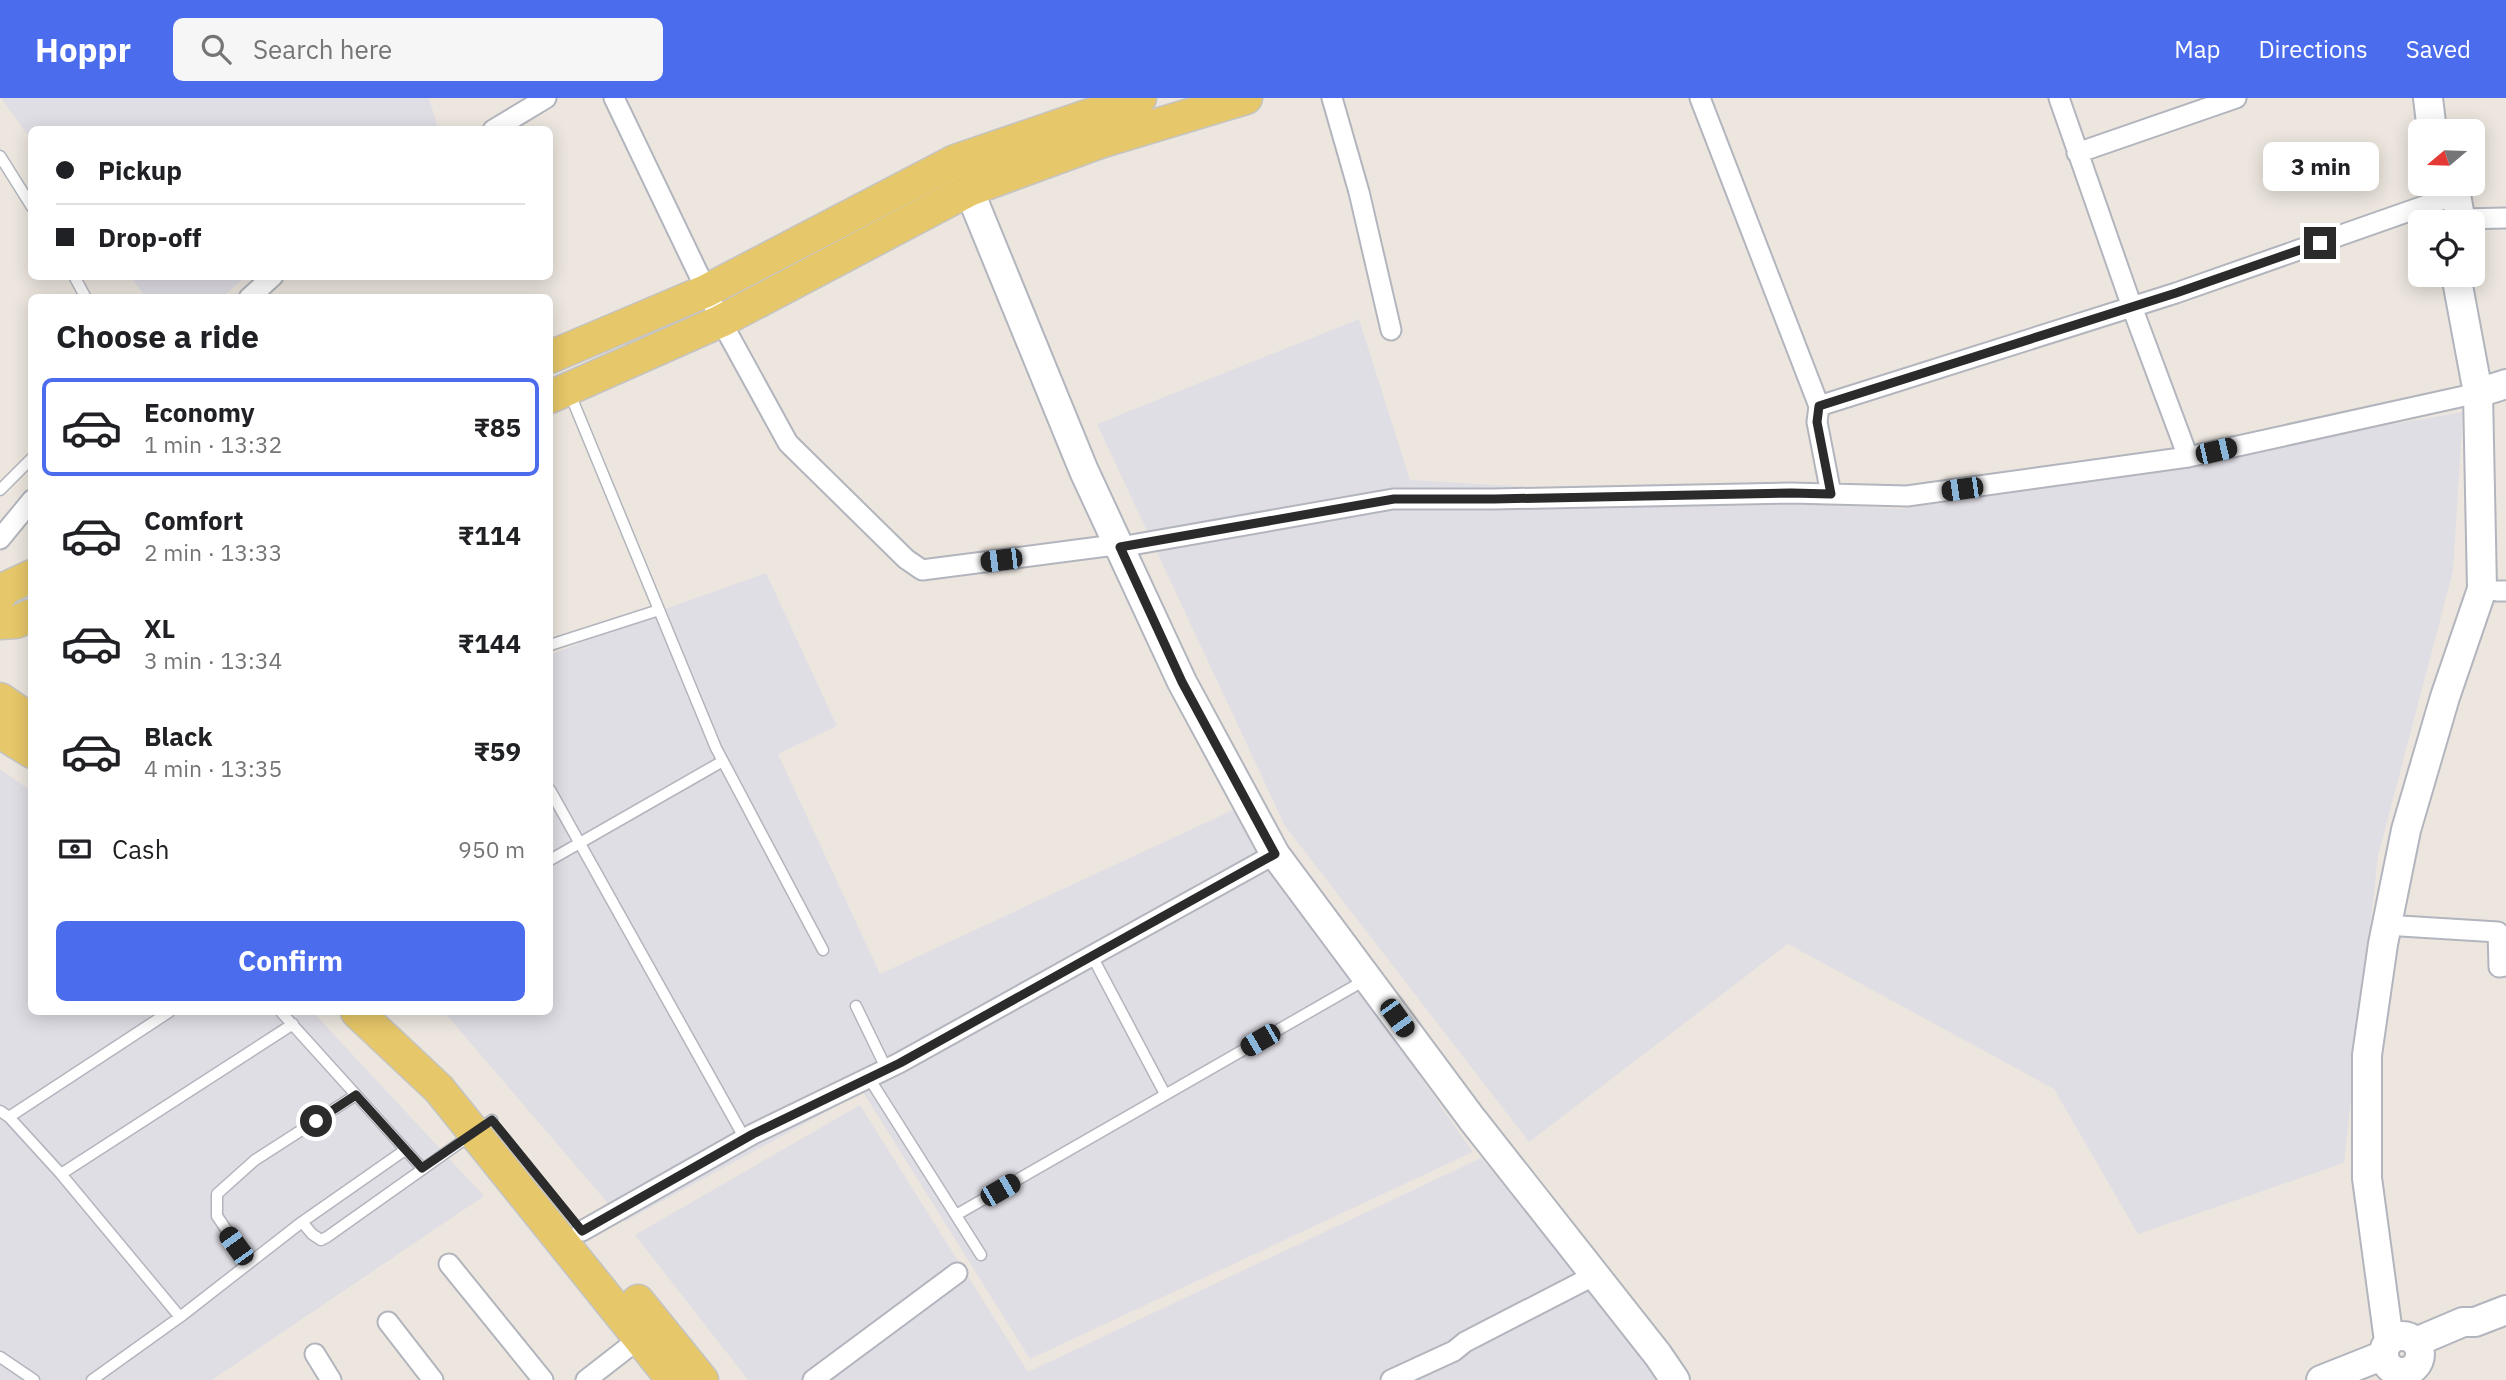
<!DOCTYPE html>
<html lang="en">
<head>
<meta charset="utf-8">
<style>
  :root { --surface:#fff; --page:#f6f6f6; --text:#202124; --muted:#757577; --line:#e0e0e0; --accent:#4b6cec }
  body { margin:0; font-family:"IBM Plex Sans",sans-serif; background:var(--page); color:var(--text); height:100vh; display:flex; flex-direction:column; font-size:26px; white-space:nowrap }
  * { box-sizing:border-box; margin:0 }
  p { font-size:23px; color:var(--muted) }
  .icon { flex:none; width:38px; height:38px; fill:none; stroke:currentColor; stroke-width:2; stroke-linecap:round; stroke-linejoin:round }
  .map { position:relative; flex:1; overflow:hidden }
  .details { position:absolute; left:28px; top:196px; width:525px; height:721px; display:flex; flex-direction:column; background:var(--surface); border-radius:10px; box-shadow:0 4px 18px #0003 }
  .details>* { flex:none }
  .top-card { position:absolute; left:28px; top:28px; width:525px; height:154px; border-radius:10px; box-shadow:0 4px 18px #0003; display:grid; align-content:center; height:154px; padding:0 28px; background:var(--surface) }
  .needle { width:46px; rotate:251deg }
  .buttons { position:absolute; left:2408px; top:21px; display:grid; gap:14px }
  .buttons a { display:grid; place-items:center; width:77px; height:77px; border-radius:10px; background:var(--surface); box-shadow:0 4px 18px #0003; font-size:35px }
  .end { position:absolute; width:32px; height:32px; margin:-16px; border:9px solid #2b2b2b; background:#fff; box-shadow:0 0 0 4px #fff }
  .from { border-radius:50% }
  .bubble { position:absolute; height:49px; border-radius:10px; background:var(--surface); box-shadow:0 4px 18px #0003; font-size:23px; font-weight:700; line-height:49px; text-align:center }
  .car { position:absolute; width:21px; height:42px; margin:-21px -10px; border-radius:9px; box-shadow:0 0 5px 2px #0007; background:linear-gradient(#222 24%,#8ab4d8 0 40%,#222 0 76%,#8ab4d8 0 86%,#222 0) }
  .top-card b { display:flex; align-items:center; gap:24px; height:66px; font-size:26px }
  .top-card b+b { border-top:2px solid var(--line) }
  .top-card i { width:18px; height:18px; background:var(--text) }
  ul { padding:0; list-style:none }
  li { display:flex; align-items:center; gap:21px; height:98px; margin:0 14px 10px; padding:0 14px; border:4px solid transparent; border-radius:10px }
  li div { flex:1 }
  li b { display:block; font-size:26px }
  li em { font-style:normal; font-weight:700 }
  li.on { border-color:var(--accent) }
  li>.icon { width:63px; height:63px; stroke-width:1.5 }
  h2 { padding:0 28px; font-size:32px; line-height:84px }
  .pay { display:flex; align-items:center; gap:18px; height:77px; padding:0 28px; font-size:26px }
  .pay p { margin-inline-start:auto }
  .action { display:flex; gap:14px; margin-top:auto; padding:14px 28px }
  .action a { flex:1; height:80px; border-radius:10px; background:var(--accent); color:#fff; font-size:28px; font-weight:700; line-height:80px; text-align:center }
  header { display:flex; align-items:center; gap:42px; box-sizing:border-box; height:98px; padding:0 35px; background:var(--accent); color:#fff }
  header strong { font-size:33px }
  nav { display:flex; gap:38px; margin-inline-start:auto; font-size:24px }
  .search { width:490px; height:63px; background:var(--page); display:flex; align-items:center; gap:18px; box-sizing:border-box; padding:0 24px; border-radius:10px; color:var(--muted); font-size:26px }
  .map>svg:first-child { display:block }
</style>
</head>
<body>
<header>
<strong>Hoppr</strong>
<div class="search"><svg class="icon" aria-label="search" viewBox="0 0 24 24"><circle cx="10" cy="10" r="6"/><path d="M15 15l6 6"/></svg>Search here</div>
<nav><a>Map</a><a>Directions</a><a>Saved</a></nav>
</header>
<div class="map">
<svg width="2506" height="1282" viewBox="0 0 2506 1282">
  <rect width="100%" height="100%" fill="#ece6de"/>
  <path fill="#e0dee5" d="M1,0H429L438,31L32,32L31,42Z
    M130,179H246L221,200L146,199Z
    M1359,221L1410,382L1901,411L2463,314L2453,473L2378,758L2344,1065L2138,1136L2054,991L1788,846L1529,1044L1285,728L1097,326Z
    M766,475L837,628L778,656L880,876L1233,712L1473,1054L1030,1261L863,994L624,1124L444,914H550V557L654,515Z
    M0,671L31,693L32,914H313L484,1098L212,1282H0Z
    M860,1007L1028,1274L1481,1060L1545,1134L1658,1282H748L635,1137Z"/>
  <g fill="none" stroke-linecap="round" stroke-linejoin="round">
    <g stroke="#b2b5bd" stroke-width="13">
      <path id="lane" d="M0,58L32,109
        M74,178L86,200
        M570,296L716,650L823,852
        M0,392L32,360
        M550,547L659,512
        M550,692L745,1041
        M550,762L723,663
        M1092,858L1165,996
        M856,908L887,972
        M281,914L422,1070
        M869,980L981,1157
        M0,1013L9,1019L61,1076L180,1219
        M9,1019L169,914
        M61,1076L293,926
        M956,1117L1365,882
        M302,1124L312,1136L321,1142L327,1139L492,1022
        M248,1164L217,1118V1096L255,1062L356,997
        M0,1259L34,1282
        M92,1282L180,1219L302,1124L405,1052"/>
    </g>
    <g stroke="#b2b5bd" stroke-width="23">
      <path id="street" d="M614,0L721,223L788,345L906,461L922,472L1107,448L1120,449L1393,401H1494L1791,395L1907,398L2188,359L2478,295
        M1332,0L1359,94L1391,232
        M1700,0L1819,308L1817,324L1831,396
        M2059,0L2132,209L2188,359
        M493,32L546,0
        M2077,55L2236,0
        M2460,121L2506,120
        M249,200L273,178
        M1819,308L2176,195L2441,102
        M0,441L32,402
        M2497,493H2506
        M2401,828L2498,834L2499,869L2506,868
        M582,1133L753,1036L899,965L1275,756
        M449,1166L543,1282
        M388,1224L433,1282
        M315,1256L331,1282
        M586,1282L640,1240
        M813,1282L957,1175
        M1391,1282L1454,1253L1465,1244L1595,1177"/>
    </g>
    <g stroke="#b2b5bd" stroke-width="32">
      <path id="secondary" d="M2428,0L2432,33
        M959,72L969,92L1084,373L1182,584L1275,756L1472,1021L1658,1257L1675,1282
        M2454,86L2461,124
        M2478,295L2506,286
        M2384 1256a18 18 0 1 1 36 0a18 18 0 1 1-36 0Z
        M2389,1243L2367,1080V957L2383,846L2406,732L2445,599L2482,491L2478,295L2456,177
        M2416,1244L2463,1224H2475L2506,1212
        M2321,1282L2384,1257"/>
    </g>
    <g stroke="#c4c4c4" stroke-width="35">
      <path id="primary" d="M550,259L706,193L955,63L1140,0
        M550,299L721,223L969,92L1100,44L1246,0
        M0,497L6,490L32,478
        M0,525L16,524L32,517
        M0,601L32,623
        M0,634L32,654
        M357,914L439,991L673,1282
        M638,1203L702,1282"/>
    </g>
    <use href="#lane" stroke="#fff" stroke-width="10"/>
    <use href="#street" stroke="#fff" stroke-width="19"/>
    <use href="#secondary" stroke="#fff" stroke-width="28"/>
    <use href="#primary" stroke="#e6c769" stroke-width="32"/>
  </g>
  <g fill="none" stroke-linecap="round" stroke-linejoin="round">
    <path stroke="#2b2b2b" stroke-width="9" d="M316,1023L356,997L422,1070L492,1022L582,1133L753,1036L900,965L1275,756L1182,584L1120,449L1394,401H1494L1791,395L1831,396L1817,324L1819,308L2176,195L2320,145"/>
  </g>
</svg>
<div class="buttons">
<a><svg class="needle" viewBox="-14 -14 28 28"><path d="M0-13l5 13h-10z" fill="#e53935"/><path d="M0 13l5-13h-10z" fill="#757577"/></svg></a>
<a><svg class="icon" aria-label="locate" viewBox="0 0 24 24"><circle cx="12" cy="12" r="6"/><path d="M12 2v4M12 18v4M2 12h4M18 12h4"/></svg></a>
</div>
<i class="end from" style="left:316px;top:1023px"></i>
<i class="end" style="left:2320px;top:145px"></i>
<div class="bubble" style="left:2263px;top:44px;width:116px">3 min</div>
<i class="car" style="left:2216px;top:353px;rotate:77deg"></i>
<i class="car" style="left:1962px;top:391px;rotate:262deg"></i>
<i class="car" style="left:1001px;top:462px;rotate:263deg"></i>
<i class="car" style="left:1397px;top:920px;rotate:144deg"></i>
<i class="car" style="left:1260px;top:942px;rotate:240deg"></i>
<i class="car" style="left:1000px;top:1092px;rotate:60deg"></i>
<i class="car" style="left:236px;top:1148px;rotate:324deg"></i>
<div class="top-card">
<b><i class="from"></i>Pickup</b>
<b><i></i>Drop-off</b>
</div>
<section class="details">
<h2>Choose a ride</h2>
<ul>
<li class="on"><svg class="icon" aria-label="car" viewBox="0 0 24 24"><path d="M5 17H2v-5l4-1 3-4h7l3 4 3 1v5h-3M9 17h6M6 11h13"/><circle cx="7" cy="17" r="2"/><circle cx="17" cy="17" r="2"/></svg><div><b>Economy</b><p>1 min · 13:32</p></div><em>₹85</em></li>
<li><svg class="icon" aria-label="car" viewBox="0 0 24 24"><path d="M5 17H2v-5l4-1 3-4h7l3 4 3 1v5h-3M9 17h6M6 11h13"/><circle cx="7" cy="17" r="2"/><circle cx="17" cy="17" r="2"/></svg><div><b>Comfort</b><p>2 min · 13:33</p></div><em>₹114</em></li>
<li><svg class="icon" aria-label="car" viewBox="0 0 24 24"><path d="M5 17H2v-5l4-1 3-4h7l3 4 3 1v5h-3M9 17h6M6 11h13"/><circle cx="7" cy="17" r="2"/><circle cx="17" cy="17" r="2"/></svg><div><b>XL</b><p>3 min · 13:34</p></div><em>₹144</em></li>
<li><svg class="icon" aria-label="car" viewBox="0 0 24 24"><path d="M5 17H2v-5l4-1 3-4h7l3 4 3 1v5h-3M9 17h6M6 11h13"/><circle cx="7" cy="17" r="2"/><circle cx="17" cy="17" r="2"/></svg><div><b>Black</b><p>4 min · 13:35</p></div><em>₹59</em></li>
</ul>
<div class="pay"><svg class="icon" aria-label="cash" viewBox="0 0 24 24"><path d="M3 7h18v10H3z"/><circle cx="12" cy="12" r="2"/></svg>Cash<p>950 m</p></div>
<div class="action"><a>Confirm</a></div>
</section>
</div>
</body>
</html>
